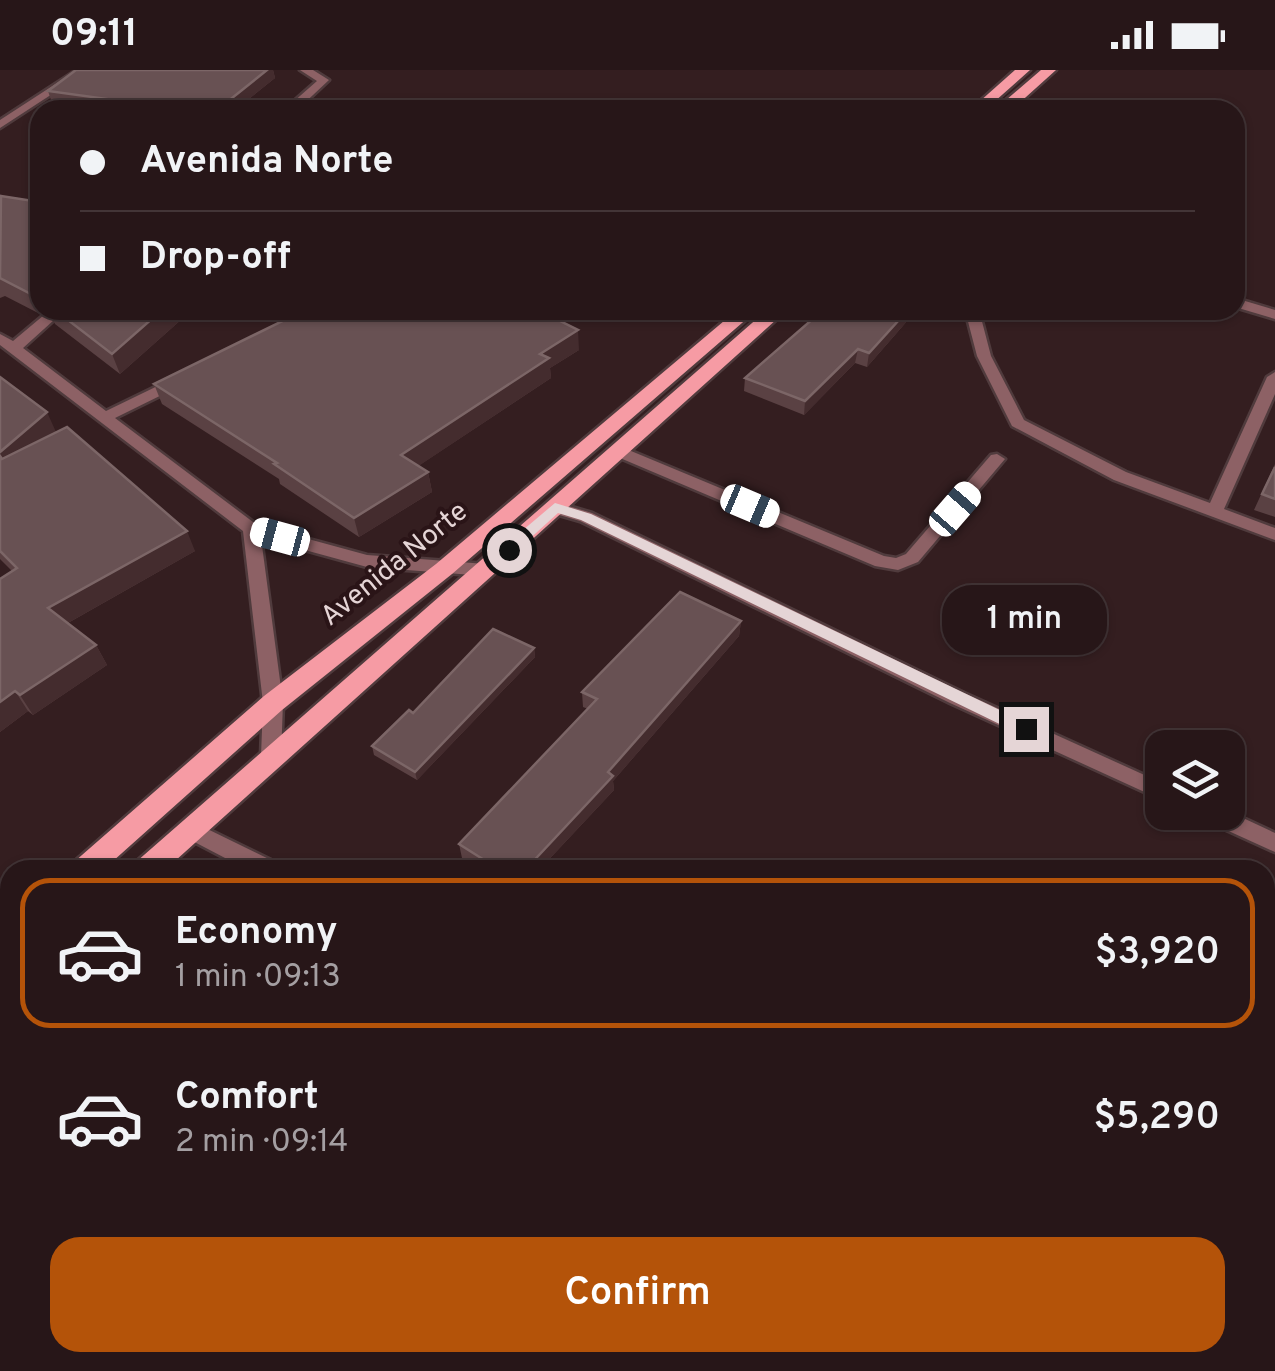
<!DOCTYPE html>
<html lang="en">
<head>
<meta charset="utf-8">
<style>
  :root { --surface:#271618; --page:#332325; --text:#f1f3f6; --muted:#a49fa2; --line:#433537; --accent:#b45309 }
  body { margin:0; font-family:Overpass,sans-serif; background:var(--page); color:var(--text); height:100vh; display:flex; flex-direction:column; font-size:38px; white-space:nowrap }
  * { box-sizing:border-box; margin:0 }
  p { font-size:32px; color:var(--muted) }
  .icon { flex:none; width:55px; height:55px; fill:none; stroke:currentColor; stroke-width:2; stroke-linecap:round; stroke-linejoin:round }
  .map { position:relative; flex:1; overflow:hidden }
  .panel { position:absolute; left:0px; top:790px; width:1275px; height:512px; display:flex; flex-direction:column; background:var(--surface); border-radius:30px 30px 0 0; box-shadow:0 2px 8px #0004,0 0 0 2px var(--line) }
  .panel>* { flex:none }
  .guide { position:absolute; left:30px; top:30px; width:1215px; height:220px; border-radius:30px; box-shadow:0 2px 8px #0004,0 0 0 2px var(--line); display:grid; align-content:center; height:220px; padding:0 50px; background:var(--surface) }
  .tools { position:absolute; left:1145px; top:660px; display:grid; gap:20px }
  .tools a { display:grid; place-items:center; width:100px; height:100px; border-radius:20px; background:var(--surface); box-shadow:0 2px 8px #0004,0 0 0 2px var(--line); font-size:50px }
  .end { position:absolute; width:45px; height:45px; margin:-22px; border:12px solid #e5d5d6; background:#111; box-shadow:0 0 0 5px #111 }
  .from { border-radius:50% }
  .bubble { position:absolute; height:70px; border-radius:30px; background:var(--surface); box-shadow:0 2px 8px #0004,0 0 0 2px var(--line); font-size:32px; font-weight:600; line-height:70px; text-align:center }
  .car { position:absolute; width:30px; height:60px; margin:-30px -15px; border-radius:12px; box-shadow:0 0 8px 2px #0007; background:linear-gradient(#fff 24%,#345 0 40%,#fff 0 76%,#345 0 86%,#fff 0) }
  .guide b { display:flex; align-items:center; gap:35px; height:95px; font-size:38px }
  .guide b+b { border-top:2px solid var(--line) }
  .guide i { width:25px; height:25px; background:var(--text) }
  ul { padding:18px 0 0; list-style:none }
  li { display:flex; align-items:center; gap:30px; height:150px; margin:0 20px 15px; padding:0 30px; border:5px solid transparent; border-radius:30px }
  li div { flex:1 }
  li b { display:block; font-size:38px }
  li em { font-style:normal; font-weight:600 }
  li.active { border-color:var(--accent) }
  li>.icon { width:90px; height:90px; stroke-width:1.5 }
  .action { display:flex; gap:20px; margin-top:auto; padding:20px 50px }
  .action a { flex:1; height:115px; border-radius:30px; background:var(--accent); color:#fff; font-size:40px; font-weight:600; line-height:115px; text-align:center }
  .status { display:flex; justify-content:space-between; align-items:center; height:70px; padding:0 50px; background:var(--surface); direction:ltr }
  .status svg { height:28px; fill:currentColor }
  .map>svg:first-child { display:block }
</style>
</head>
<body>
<div class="status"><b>09:11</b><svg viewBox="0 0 49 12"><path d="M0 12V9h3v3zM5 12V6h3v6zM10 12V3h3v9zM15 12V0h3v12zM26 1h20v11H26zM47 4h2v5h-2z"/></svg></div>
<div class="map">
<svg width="1275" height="1301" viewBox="0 0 1275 1301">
  <rect width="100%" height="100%" fill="#341e20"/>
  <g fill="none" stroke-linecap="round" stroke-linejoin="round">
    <g stroke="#503b3d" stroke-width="5">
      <path id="service" d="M619,376L884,486L896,488L906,484L991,385L997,384L1005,389L918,492L898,500L875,496L613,385V377Z"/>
    </g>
    <g stroke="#503b3d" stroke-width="5">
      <path id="minor" d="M77,0H89L0,58V50Z
        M300,0H313L329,10L297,40H284L317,11Z
        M1235,228L1275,240V249L1235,237Z
        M50,240H65L23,278L106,341L174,308H184V314L115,348L257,455L367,485L486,494L495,500L486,506L367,497L261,468L283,633L281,686L278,692H264L261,686L263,633L243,461L0,275V264L13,271Z
        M965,240H979L991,286L1024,350L1126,402L1210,433L1267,307L1275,302V324L1224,439L1275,458V470L1114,410L1012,356L977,286Z
        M555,432L592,443L964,623L1162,713V730L950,633L580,451L549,442L547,438Z
        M1228,741L1275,763V782L1200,748L1198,742Z
        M191,751L277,793L280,800H248L183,766L180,760L183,754Z
        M1265,1272L1275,1276V1301L1255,1297L1253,1292H1265Z"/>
    </g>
    <g stroke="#503b3d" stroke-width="5">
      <path id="primary" d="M1015,0H1030L985,40H970Z
        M1041,0H1056L1016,36H1006V30Z
        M737,240H757L452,504L282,640L103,800H70L74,792L264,626L436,494Z
        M767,240H787L165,800H132L136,792Z
        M10,852V883L0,887V856Z
        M10,910V943L0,947V914Z"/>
    </g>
    <use href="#service" fill="#8d6165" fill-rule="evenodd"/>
    <use href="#minor" fill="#8d6165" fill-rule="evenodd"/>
    <use href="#primary" fill="#f69ba4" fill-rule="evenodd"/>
  </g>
  <path fill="#5a4143" d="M76,0H273L275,8L235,40H104L52,33L48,21Z
    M0,126L40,240H45L40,244L5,226L0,228Z
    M49,240H192L120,304L55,254Z
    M908,250L867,297L855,293L804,345L744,321L745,308Z
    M579,280L550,298L551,308L418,396L428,402L432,422L359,467L280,414L279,409L162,334L154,314Z
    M0,307L56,362L195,481L68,553L96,575L107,595L33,645L28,641L0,662V509L12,501L0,489Z
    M1275,394V447L1254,440Z
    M741,551L739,566L613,711L614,720L539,800H480L462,788L459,774L588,639L583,637L582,622Z
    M534,578L535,587L417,710L374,685L372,676L413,643Z
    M1265,1069L1275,1074V1253L1265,1249Z
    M480,1292H709L706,1301H495Z"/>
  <path fill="#442c2e" d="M267,0H273L275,8L235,40H217Z
    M40,217V240H45L40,244L31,224Z
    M162,240H192L120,304L112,284Z
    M908,240H910L908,250L867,297L869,283Z
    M578,260L579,280L550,298L551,308L405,405L401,385L540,284Z
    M858,279L855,293L804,345L805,331Z
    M47,342L56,362L9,404L0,387V382Z
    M428,402L432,422L359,467L354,448Z
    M187,461L195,481L59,558L48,538Z
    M741,551L739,566L613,711L614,720L539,800H525L608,702Z
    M96,575L107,595L33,645L20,625Z
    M534,578L535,587L417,710L415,702Z
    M15,621L28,641L0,662V632Z
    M120,1292H142L136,1301H113Z"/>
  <path fill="#685153" stroke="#7c6667" stroke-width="2.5" d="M76,0H267L217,40H187L48,21Z
    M1,126L40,132V217L31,224L0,208Z
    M55,240H162L112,284Z
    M305,240H538L578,260L540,284L549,288L401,385L428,402L354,448L274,394L277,393L154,314Z
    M823,240H908L869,283L858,279L805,331L745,308Z
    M0,307L47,342L0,382Z
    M67,357L187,461L48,538L96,575L20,625L15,621L0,632V509L17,498L0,481V386L2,389Z
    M1275,397V429L1262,424Z
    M680,522L741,551L608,702L613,706L525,800H500L459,774L597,629L582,622Z
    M493,559L534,578L415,702L372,676L409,640L413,643Z
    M10,958V1278L0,1269V967Z
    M1265,1069L1275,1074V1231L1265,1226Z
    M27,1292H120L113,1301H37Z
    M491,1292H708L705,1301H507Z"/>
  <path fill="#e5d5d6" d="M555,433L591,444L1031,655L1034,659L1031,664H1020L581,450L558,443L514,483H504V476Z"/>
  <g text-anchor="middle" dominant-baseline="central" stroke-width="8" stroke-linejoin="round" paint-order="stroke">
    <g font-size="28" fill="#e5d5d6" stroke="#2a1417">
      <text transform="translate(395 495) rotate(-39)">Avenida Norte</text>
    </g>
  </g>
</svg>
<div class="tools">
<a><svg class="icon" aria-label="layers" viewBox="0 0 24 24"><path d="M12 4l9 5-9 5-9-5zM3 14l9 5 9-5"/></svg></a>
</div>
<i class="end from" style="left:509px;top:480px"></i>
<i class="end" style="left:1026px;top:659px"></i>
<div class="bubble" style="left:942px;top:515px;width:165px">1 min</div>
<i class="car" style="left:750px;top:436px;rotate:113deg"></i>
<i class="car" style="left:955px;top:439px;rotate:41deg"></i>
<i class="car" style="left:280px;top:467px;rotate:285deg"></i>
<div class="guide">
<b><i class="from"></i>Avenida Norte</b>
<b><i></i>Drop-off</b>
</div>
<section class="panel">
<ul>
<li class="active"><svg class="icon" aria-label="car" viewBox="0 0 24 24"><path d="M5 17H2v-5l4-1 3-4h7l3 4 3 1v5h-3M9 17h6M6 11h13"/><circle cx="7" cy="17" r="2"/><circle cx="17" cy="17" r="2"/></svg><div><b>Economy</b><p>1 min · 09:13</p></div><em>$3,920</em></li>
<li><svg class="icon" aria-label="car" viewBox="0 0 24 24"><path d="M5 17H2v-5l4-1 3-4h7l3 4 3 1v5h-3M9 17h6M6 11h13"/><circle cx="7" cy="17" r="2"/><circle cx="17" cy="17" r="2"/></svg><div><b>Comfort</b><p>2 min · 09:14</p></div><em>$5,290</em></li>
</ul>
<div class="action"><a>Confirm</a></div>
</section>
</div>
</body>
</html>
